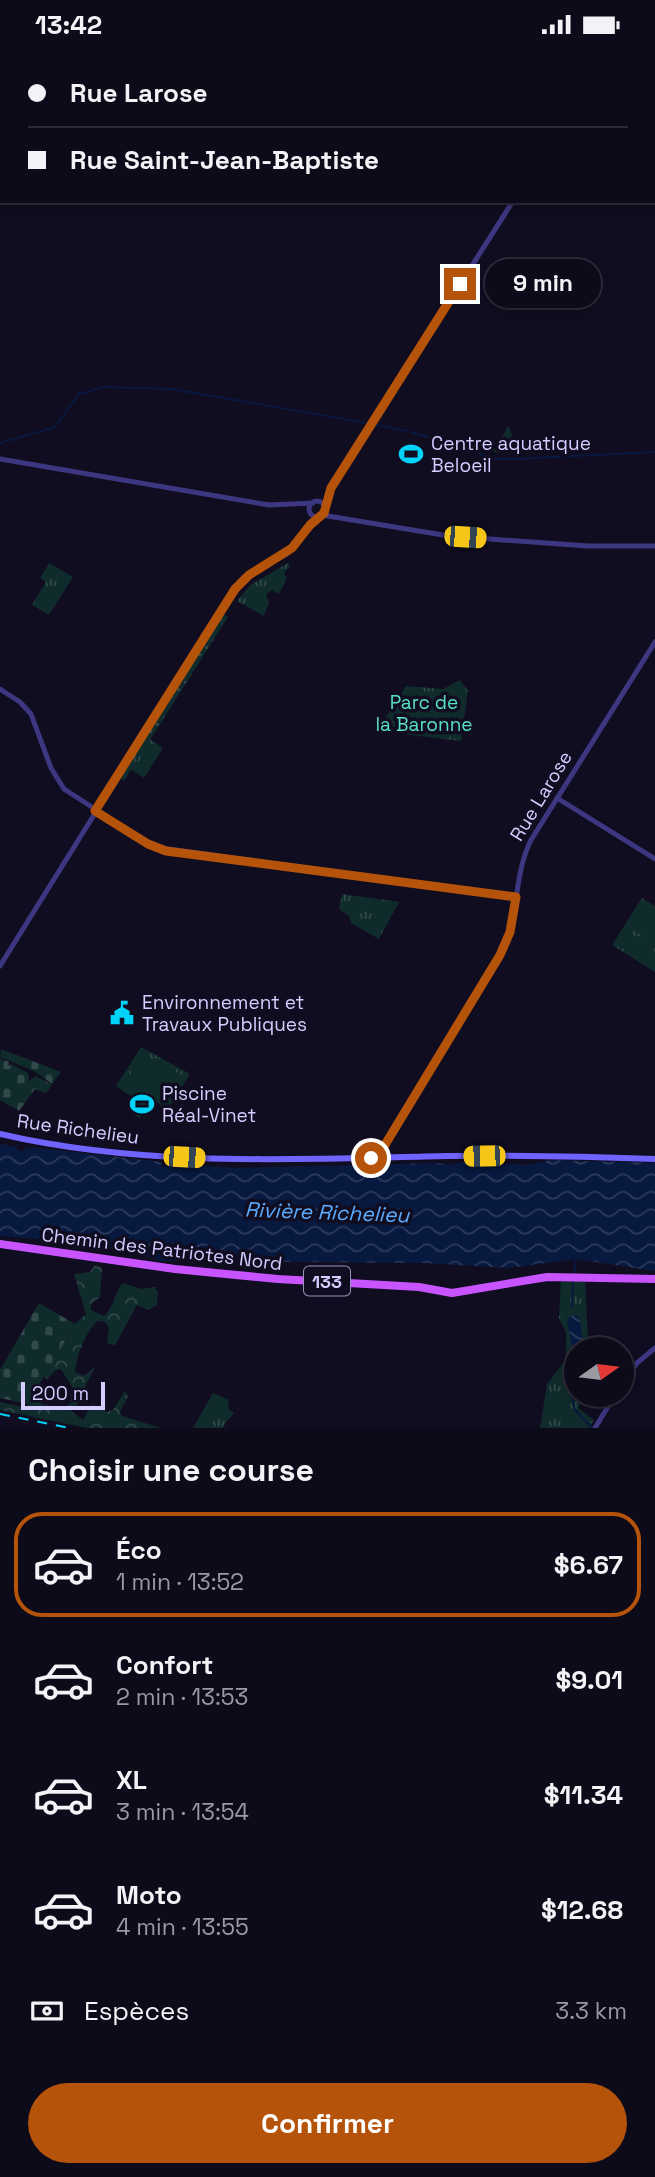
<!DOCTYPE html>
<html lang="fr">
<head>
<meta charset="utf-8">
<style>
  :root { --surface:#0d0a19; --page:#1b1826; --text:#f1f3f6; --muted:#9a9aa2; --line:#2d2b38; --accent:#b45309 }
  body { margin:0; font-family:"Space Grotesk",sans-serif; background:var(--page); color:var(--text); height:100vh; display:flex; flex-direction:column; font-size:26px; white-space:nowrap }
  * { box-sizing:border-box; margin:0 }
  p { font-size:23px; color:var(--muted) }
  .icon { flex:none; width:38px; height:38px; fill:none; stroke:currentColor; stroke-width:2; stroke-linecap:round; stroke-linejoin:round }
  .map { position:relative; height:1379px; overflow:hidden }
  .details { display:flex; flex-direction:column; background:var(--surface); flex:1 }
  .details>* { flex:none }
  .banner { position:absolute; left:0px; top:0px; width:656px; height:154px; box-shadow:0 4px 10px #0003,0 0 0 2px var(--line); display:grid; align-content:center; height:154px; padding:0 28px; background:var(--surface) }
  .needle { width:46px; rotate:76deg }
  .fabs { position:absolute; left:564px; top:1288px; display:grid; gap:14px }
  .fabs a { display:grid; place-items:center; width:70px; height:70px; border-radius:50%; background:var(--surface); box-shadow:0 4px 10px #0003,0 0 0 2px var(--line); font-size:35px }
  .scale { position:absolute; left:21px; bottom:18px; width:84px; box-sizing:border-box; padding-left:7px; border:4px solid #d5cdff; border-top:0; font-size:19px; line-height:24px; white-space:nowrap; color:#d5cdff; -webkit-text-stroke:5px #110d21; paint-order:stroke }
  .end { position:absolute; width:32px; height:32px; margin:-16px; border:9px solid #b45309; background:#fff; box-shadow:0 0 0 4px #fff }
  .from { border-radius:50% }
  .bubble { position:absolute; height:49px; border-radius:24px; background:var(--surface); box-shadow:0 4px 10px #0003,0 0 0 2px var(--line); font-size:23px; font-weight:600; line-height:49px; text-align:center }
  .car { position:absolute; width:21px; height:42px; margin:-21px -10px; border-radius:9px; box-shadow:0 0 5px 2px #0007; background:linear-gradient(#f5c518 24%,#345 0 40%,#f5c518 0 76%,#345 0 86%,#f5c518 0) }
  .banner b { display:flex; align-items:center; gap:24px; height:66px; font-size:26px }
  .banner b+b { border-top:2px solid var(--line) }
  .banner i { width:18px; height:18px; background:var(--text) }
  ul { padding:0; list-style:none }
  li { display:flex; align-items:center; gap:21px; height:105px; margin:0 14px 10px; padding:0 14px; border:4px solid transparent; border-radius:28px }
  li div { flex:1 }
  li b { display:block; font-size:26px }
  li em { font-style:normal; font-weight:600 }
  li.active { border-color:var(--accent) }
  li>.icon { width:63px; height:63px; stroke-width:1.5 }
  h2 { padding:0 28px; font-size:32px; line-height:84px }
  .pay { display:flex; align-items:center; gap:18px; height:77px; padding:0 28px; font-size:26px }
  .pay p { margin-inline-start:auto }
  .cta { display:flex; gap:14px; margin-top:auto; padding:14px 28px }
  .cta a { flex:1; height:80px; border-radius:42px; background:var(--accent); color:#fff; font-size:28px; font-weight:600; line-height:80px; text-align:center }
  .status { display:flex; justify-content:space-between; align-items:center; height:49px; padding:0 35px; background:var(--surface); direction:ltr }
  .status svg { height:19px; fill:currentColor }
  .map>svg:first-child { display:block }
</style>
</head>
<body>
<div class="status"><b>13:42</b><svg viewBox="0 0 49 12"><path d="M0 12V9h3v3zM5 12V6h3v6zM10 12V3h3v9zM15 12V0h3v12zM26 1h20v11H26zM47 4h2v5h-2z"/></svg></div>
<div class="map">
<svg width="655" height="1379" viewBox="0 0 655 1379">
  <defs>
    <pattern id="grass-dots" width="8" height="8" patternUnits="userSpaceOnUse" patternTransform="scale(1.75)"><rect width="8" height="8" fill="#102b2b"/><path d="M2 2h.1M6 6h.1" fill="none" stroke="#32494b" stroke-width="1.8" stroke-linecap="round"/></pattern>
    <pattern id="forest-crowns" width="20" height="18" patternUnits="userSpaceOnUse" patternTransform="scale(1.75)"><rect width="20" height="18" fill="#102b2b"/><path d="M2 6a3 3 0 1 1 6 0M12 15a3 3 0 1 1 6 0" fill="none" stroke="#32494b"/></pattern>
    <pattern id="cemetery-stones" width="16" height="16" patternUnits="userSpaceOnUse" patternTransform="scale(1.75)"><rect width="16" height="16" fill="#102b2b"/><path d="M2 7V4a2 2 0 0 1 4 0v3zM10 15v-3a2 2 0 0 1 4 0v3z" fill="#32494b"/></pattern>
    <pattern id="park-tufts" width="24" height="20" patternUnits="userSpaceOnUse" patternTransform="scale(1.75)"><rect width="24" height="20" fill="#102b2b"/><path d="M3 7l-1-3M5 7V3M7 7l1-3M15 17l-1-3M17 17v-4M19 17l1-3" fill="none" stroke="#32494b"/></pattern>
    <pattern id="water-waves" width="16" height="10" patternUnits="userSpaceOnUse" patternTransform="scale(1.75)"><rect width="16" height="10" fill="#08193f"/><path d="M0 5q4-4 8 0t8 0" fill="none" stroke="#2b395c"/></pattern>
  </defs>
  <rect width="100%" height="100%" fill="#110d21"/>
  <path fill="url(#grass-dots)" d="M223,565L228,568L124,732L120,728Z"/>
  <path fill="url(#forest-crowns)" d="M95,1216L102,1219L100,1248L91,1255V1261L104,1267C114,1259 114,1243 123,1234L141,1240L154,1238L158,1242L157,1256L148,1261L137,1256L115,1296L107,1294L109,1279L105,1273L97,1272C85,1285 77,1305 75,1323L84,1327L96,1317L85,1337L89,1341L71,1362L83,1371L92,1355L107,1363L113,1361L125,1342L128,1348L120,1363L122,1367L161,1379H87L0,1361V1353L26,1359L41,1334L45,1338L41,1355L63,1359L71,1354L72,1338L61,1320L56,1321L47,1330L44,1327L75,1275L86,1265L74,1225L90,1223Z"/>
  <path fill="url(#cemetery-stones)" d="M1,1000L61,1023L52,1035L34,1022L0,1008Z
    M0,1009L9,1013L8,1017L11,1015L28,1024L29,1032L36,1027L52,1036L46,1044L35,1040L19,1062L0,1051Z
    M39,1254L75,1275L28,1355L0,1349V1321Z"/>
  <path fill="url(#park-tufts)" d="M508,377L520,404L493,403Z
    M49,514L73,528L49,566L32,556L46,533L40,529Z
    M288,514L290,517L284,524L287,529L279,545L272,541L266,545L269,554L264,567L237,552L250,536Z
    M460,631L468,642L461,692L384,683L386,668L406,637L443,640Z
    M146,688L163,699L144,729L127,718Z
    M342,845L399,853L379,890L351,874L349,867L339,860Z
    M642,849L655,857V923L612,896Z
    M141,998L190,1025L168,1060L151,1050L140,1069L133,1065L135,1050L116,1037Z
    M561,1229H585L588,1293L596,1300H576V1346H585L578,1359L594,1371L589,1379H540L547,1335L565,1312L566,1303V1283L559,1269Z
    M213,1344L229,1351L228,1359L234,1364L223,1377L226,1379H193Z"/>
  <path fill="#102b2b" d="M432,648L461,653L458,673L429,668Z
    M641,850L655,859V885L651,891L630,880L628,871Z
    M149,1010L170,1017L163,1033L172,1021L185,1028L167,1058L154,1050L156,1045L145,1044L127,1031L135,1017Z"/>
  <path fill="url(#water-waves)" d="M0,1095L14,1097L21,1103L28,1098L162,1113L161,1117L164,1118L166,1114L236,1119L437,1114L453,1116L462,1113L528,1116L550,1111L655,1114V1222L576,1210L509,1219L425,1214L163,1212L98,1195L0,1187Z
    M572,1266L579,1268L585,1300H576V1321L567,1271Z"/>
  <g fill="none" stroke-linecap="round" stroke-linejoin="round">
    <path stroke="#08193f" stroke-width="2" d="M376,376L408,382
      M411,383L466,400
      M0,394L55,378L79,345L105,338L172,340L367,374
      M477,404L493,410H514L655,403
      M574,1226L576,1211
      M572,1258L573,1232
      M570,1339L575,1361L592,1379"/>
    <path stroke="#3d3782" stroke-width="5" d="M608,2L610,0
      M0,410L269,456L313,454
      M309 460a8 8 0 1 1 16 0a8 8 0 1 1-16 0Z
      M325,457L331,439L513,152
      M322,466L449,487L588,497H655
      M0,640L20,653L31,665L51,719L64,740L154,798L516,848
      M557,749L655,810
      M0,917L232,544L249,526L288,504L319,468
      M377,1109L504,898C519,864 514,825 531,791L655,593
      M621,1336L637,1314L655,1299
      M595,1379L615,1346"/>
    <path stroke="#7064ff" stroke-width="6" d="M0,1085C146,1119 300,1110 448,1107C517,1106 586,1107 655,1110"/>
    <path stroke="#c854ff" stroke-width="8" d="M0,1195L175,1220L278,1230L419,1238L452,1244L547,1228L655,1230"/>
    <path stroke="#00d3f8" stroke-width="2" stroke-dasharray="10 9" stroke-linecap="butt" d="M0,1365L69,1379"/>
  </g>
  <g fill="none" stroke-linecap="round" stroke-linejoin="round">
    <path stroke="#b45309" stroke-width="9" d="M371,1109H377L500,906L510,883L516,848L166,802L148,795L95,762L235,540L249,526L292,499L310,476L324,464L331,439L460,235"/>
  </g>
  <defs>
    <g id="stadium-bare" transform="scale(1.89)"><path d="M0-5a6.5 5 0 1 0 0 10a6.5 5 0 1 0 0-10ZM-3.5-1.8h7v3.6h-7Z" fill="#00d3f8" stroke="#110d21" stroke-width="2.5" paint-order="stroke"/></g>
    <g id="civic-bare" transform="scale(1.89)"><path d="M-.6-6.5H3V-4.5H.6V-3L4-1V1h2V6H-6V1h2V-1L-.6-3ZM-1.2 2.5V6h2.4V2.5Z" fill="#00d3f8" stroke="#110d21" stroke-width="2.5" paint-order="stroke"/></g>
  </defs>
  <g fill-rule="evenodd">
    <use href="#stadium-bare" x="411" y="405"/>
    <use href="#civic-bare" x="122" y="964"/>
    <use href="#stadium-bare" x="142" y="1055"/>
  </g>
  <g text-anchor="middle" dominant-baseline="central" stroke-width="7" stroke-linejoin="round" paint-order="stroke">
    <rect fill="#110d21" stroke="#9a93bc" stroke-width="2" x="304" y="1217.5" width="46" height="29" rx="5"/>
    <g font-size="18" font-weight="bold" fill="#d5cdff">
      <text x="327" y="1232">133</text>
    </g>
    <g font-size="19" fill="#d5cdff" stroke="#110d21" text-anchor="start">
      <text x="431" y="394">Centre aquatique<tspan x="431" dy="22">Beloeil</tspan></text>
      <text x="142" y="953">Environnement et<tspan x="142" dy="22">Travaux Publiques</tspan></text>
      <text x="162" y="1044">Piscine<tspan x="162" dy="22">Réal-Vinet</tspan></text>
    </g>
    <g font-size="19" fill="#57e1c6" stroke="#110d21">
      <text x="424" y="653">Parc de<tspan x="424" dy="22">la Baronne</tspan></text>
    </g>
    <g font-size="19" fill="#d5cdff" stroke="#110d21">
      <text transform="translate(541 747) rotate(-59)">Rue Larose</text>
      <text transform="translate(78 1080) rotate(8)">Rue Richelieu</text>
      <text transform="translate(162 1200) rotate(7)">Chemin des Patriotes Nord</text>
    </g>
    <g font-size="21" font-style="italic" fill="#5babff" stroke="#110d21">
      <text transform="translate(327 1163) rotate(2)">Rivière Richelieu</text>
    </g>
  </g>
</svg>
<div class="fabs">
<a><svg class="needle" viewBox="-14 -14 28 28"><path d="M0-13l5 13h-10z" fill="#e53935"/><path d="M0 13l5-13h-10z" fill="#9a9aa2"/></svg></a>
</div>
<div class="scale">200 m</div>
<i class="end from" style="left:371px;top:1109px"></i>
<i class="end" style="left:460px;top:235px"></i>
<div class="bubble" style="left:485px;top:210px;width:116px">9 min</div>
<i class="car" style="left:465px;top:488px;rotate:94deg"></i>
<i class="car" style="left:484px;top:1107px;rotate:269deg"></i>
<i class="car" style="left:184px;top:1108px;rotate:93deg"></i>
<div class="banner">
<b><i class="from"></i>Rue Larose</b>
<b><i></i>Rue Saint-Jean-Baptiste</b>
</div>
</div>
<section class="details">
<h2>Choisir une course</h2>
<ul>
<li class="active"><svg class="icon" aria-label="car" viewBox="0 0 24 24"><path d="M5 17H2v-5l4-1 3-4h7l3 4 3 1v5h-3M9 17h6M6 11h13"/><circle cx="7" cy="17" r="2"/><circle cx="17" cy="17" r="2"/></svg><div><b>Éco</b><p>1 min · 13:52</p></div><em>$6.67</em></li>
<li><svg class="icon" aria-label="car" viewBox="0 0 24 24"><path d="M5 17H2v-5l4-1 3-4h7l3 4 3 1v5h-3M9 17h6M6 11h13"/><circle cx="7" cy="17" r="2"/><circle cx="17" cy="17" r="2"/></svg><div><b>Confort</b><p>2 min · 13:53</p></div><em>$9.01</em></li>
<li><svg class="icon" aria-label="car" viewBox="0 0 24 24"><path d="M5 17H2v-5l4-1 3-4h7l3 4 3 1v5h-3M9 17h6M6 11h13"/><circle cx="7" cy="17" r="2"/><circle cx="17" cy="17" r="2"/></svg><div><b>XL</b><p>3 min · 13:54</p></div><em>$11.34</em></li>
<li><svg class="icon" aria-label="car" viewBox="0 0 24 24"><path d="M5 17H2v-5l4-1 3-4h7l3 4 3 1v5h-3M9 17h6M6 11h13"/><circle cx="7" cy="17" r="2"/><circle cx="17" cy="17" r="2"/></svg><div><b>Moto</b><p>4 min · 13:55</p></div><em>$12.68</em></li>
</ul>
<div class="pay"><svg class="icon" aria-label="cash" viewBox="0 0 24 24"><path d="M3 7h18v10H3z"/><circle cx="12" cy="12" r="2"/></svg>Espèces<p>3.3 km</p></div>
<div class="cta"><a>Confirmer</a></div>
</section>
</body>
</html>
